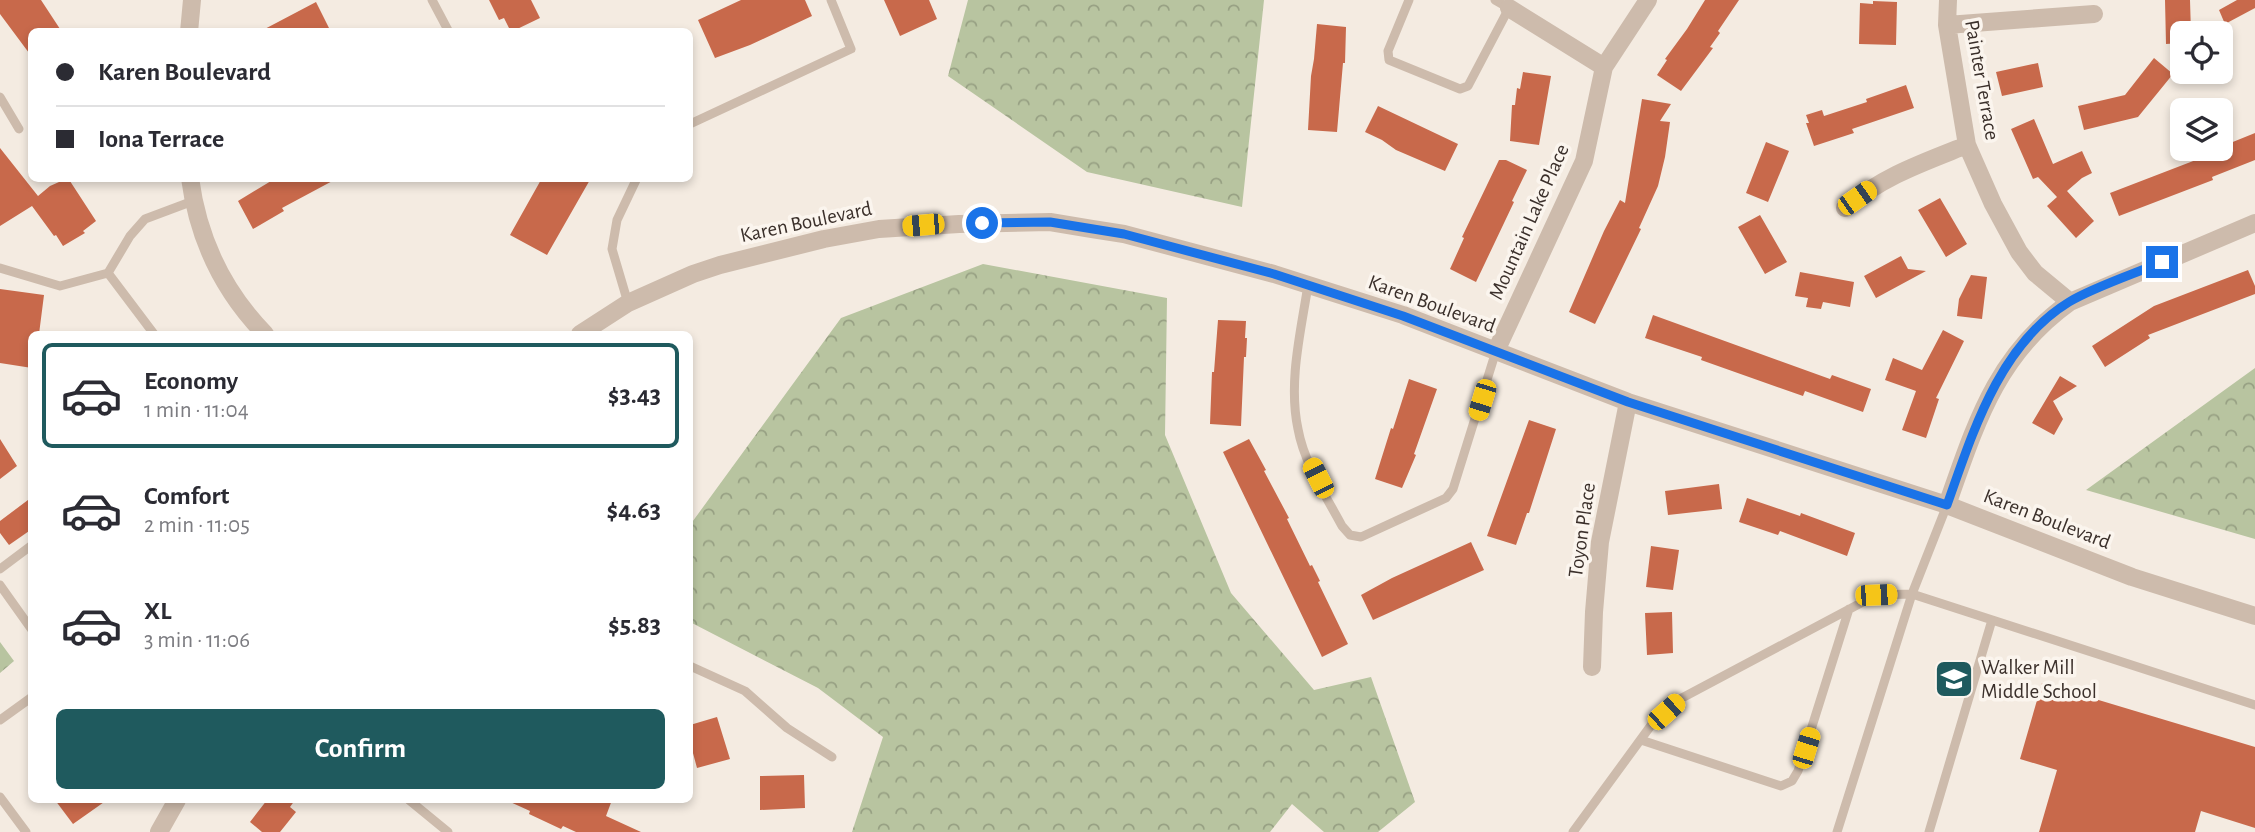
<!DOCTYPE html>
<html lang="en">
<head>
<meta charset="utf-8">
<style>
  :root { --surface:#fff; --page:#f7f7f7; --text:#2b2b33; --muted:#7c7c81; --line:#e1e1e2; --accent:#1f5a5e }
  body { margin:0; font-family:"Alegreya Sans",sans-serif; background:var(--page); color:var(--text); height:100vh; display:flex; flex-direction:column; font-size:26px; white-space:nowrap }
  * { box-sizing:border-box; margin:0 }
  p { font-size:23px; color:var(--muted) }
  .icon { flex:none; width:38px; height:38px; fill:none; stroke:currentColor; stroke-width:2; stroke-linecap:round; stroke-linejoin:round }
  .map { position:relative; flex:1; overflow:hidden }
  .panel { position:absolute; left:28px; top:331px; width:665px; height:472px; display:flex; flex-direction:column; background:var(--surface); border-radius:10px; box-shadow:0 4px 10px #0003 }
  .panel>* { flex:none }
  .hud { position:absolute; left:28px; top:28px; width:665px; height:154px; border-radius:10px; box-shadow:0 4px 10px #0003; display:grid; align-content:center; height:154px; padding:0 28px; background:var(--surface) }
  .buttons { position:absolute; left:2170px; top:21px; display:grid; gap:14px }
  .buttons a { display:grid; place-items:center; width:63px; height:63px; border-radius:10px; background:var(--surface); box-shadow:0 4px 10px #0003; font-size:35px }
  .end { position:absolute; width:32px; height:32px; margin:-16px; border:9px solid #1a73e8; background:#fff; box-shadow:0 0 0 4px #fff }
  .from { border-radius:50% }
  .car { position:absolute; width:21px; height:42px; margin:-21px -10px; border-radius:9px; box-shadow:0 0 5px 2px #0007; background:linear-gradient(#f5c518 24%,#345 0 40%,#f5c518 0 76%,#345 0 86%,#f5c518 0) }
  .hud b { display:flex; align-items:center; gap:24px; height:66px; font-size:26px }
  .hud b+b { border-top:2px solid var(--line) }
  .hud i { width:18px; height:18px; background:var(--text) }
  ul { padding:12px 0 0; list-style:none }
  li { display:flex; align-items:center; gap:21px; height:105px; margin:0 14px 10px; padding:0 14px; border:4px solid transparent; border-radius:10px }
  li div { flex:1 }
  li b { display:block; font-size:26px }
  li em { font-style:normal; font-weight:700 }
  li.on { border-color:var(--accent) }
  li>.icon { width:63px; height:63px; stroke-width:1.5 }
  .button { display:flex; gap:14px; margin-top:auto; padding:14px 28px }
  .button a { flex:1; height:80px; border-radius:10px; background:var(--accent); color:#fff; font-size:28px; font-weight:700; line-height:80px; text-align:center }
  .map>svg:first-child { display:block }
</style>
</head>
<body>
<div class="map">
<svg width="2255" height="832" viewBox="0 0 2255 832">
  <defs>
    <pattern id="forest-crowns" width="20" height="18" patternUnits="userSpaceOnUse" patternTransform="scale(1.75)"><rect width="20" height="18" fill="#b8c4a0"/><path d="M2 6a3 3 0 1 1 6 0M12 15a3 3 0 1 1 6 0" fill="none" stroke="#97a083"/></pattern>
  </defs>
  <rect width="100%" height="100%" fill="#f4ebe1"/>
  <path fill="url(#forest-crowns)" d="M968,0H1264L1242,207L1087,172L948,76Z
    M983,264L1167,298L1165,435L1231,593L1314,690L1371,677L1415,802L1378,832H1324L1292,804L1270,832H852L883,737L818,688L690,622V525L841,318Z
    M2255,368V539L2086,490Z
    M0,642L14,661L0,673Z"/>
  <path fill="#c8694b" d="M0,0H41L62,32H32V57L0,14Z
    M489,0H531L540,18L511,32L504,18L499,20Z
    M741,0H805L812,16L750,45L715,58L698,20Z
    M884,0H929L937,19L900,36Z
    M1705,0H1739L1718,31L1720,33L1710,47L1713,48L1681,91L1657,75L1667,60L1665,59L1687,29Z
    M2165,0H2190L2191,33H2182V43L2166,44Z
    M2237,0H2255V8L2225,24L2219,10Z
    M1873,1L1897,2L1896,45L1859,44L1860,3L1873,4Z
    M316,2L331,32H259Z
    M1317,24L1346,27L1345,63H1343L1337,132L1308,130L1311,76L1314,59Z
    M2154,58L2173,74L2138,117L2084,130L2078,106L2125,95Z
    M2038,63L2043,87L2002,96L1996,72Z
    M1523,72L1551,76L1539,145L1510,141L1512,105H1515L1517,88L1520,89Z
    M1906,85L1914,108L1852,129L1854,133L1814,146L1806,123H1809L1806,115L1822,110L1824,116L1867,102L1866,99Z
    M1642,99L1671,104L1660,121L1670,122L1665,157L1658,186L1639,228L1641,229L1595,324L1569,312L1604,231L1620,200L1625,203Z
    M1378,106L1458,144L1445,171L1396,150L1382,140L1365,132Z
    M2034,119L2053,164L2082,151L2092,173L2082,178L2067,191L2094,221L2076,238L2047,206L2057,197L2038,177L2033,179L2011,129Z
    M2255,133V160L2212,177L2213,180L2119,216L2110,193L2214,153L2213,150Z
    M1766,142L1789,151L1768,202L1746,193Z
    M0,148L38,196L50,186L68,178L96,221L83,231L85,233L63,246L56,235L54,236L32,206L0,226Z
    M1499,160H1506L1527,170L1512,201L1514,202L1476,282L1450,269L1464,238L1462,237Z
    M276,178H338L282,208L284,211L253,229L238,201Z
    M542,178H591L547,255L510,235Z
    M1940,198L1967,244L1946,257L1918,210Z
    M1760,215L1787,262L1765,274L1738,227Z
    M1901,256L1908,269L1926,271L1876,298L1864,276Z
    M2248,270L2255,286V294L2148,335L2150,338L2105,367L2092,346L2154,306Z
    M1800,272L1854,282L1850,307L1823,302L1821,309L1806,307L1808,298L1795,296Z
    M1971,275L1987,277L1982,319L1957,316L1959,299Z
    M0,289L44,295L39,334H32V368L0,363Z
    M1653,315L1830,379L1832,375L1871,389L1863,412L1805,391L1803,396L1701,360L1702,357L1645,338Z
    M1218,320L1246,321L1245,338H1247L1246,357H1244L1241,426L1210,424L1212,372H1214Z
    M1943,330L1964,341L1936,398L1939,399L1926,438L1902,430L1916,391L1885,380L1893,358L1922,370Z
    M2060,376L2077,386L2053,401L2063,419L2054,435L2032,423Z
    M1409,379L1437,389L1414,454L1416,455L1402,488L1375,479L1391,428L1393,429Z
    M1529,420L1556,429L1529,513H1527L1516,545L1487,536Z
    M0,439L17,466L0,479Z
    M1249,439L1266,470L1264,471L1289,518L1287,519L1310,566L1312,565L1320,581L1318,582L1348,644L1322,657L1223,452Z
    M1719,484L1722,509L1668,515L1665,491Z
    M32,497V529L9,545L0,533V521Z
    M1747,498L1800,516L1801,513L1855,533L1847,556L1780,531L1778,535L1739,522Z
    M1471,542L1484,570L1373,620L1361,595L1392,578Z
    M1651,546L1679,550L1673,590L1646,587Z
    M1672,612L1673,653L1647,655L1645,613Z
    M2042,683L2255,747V828L2201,811L2195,832H2039L2057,770L2020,759Z
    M717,717L730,759L697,768L690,742V725Z
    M804,775L805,808L760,810V776Z
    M55,800H107L73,824Z
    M267,800H295L290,807L296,812L280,832H262L250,822Z
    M506,800H612L606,816L641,832H576L563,826L561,829L529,814L530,811Z"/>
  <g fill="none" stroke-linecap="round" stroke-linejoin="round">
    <path stroke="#cdbbac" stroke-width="9" d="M432,0L449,32
      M1409,0L1388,51L1389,60L1460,89L1468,86L1509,8L1495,0
      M0,97L19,129
      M690,124L851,49L831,0
      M0,268L60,286L108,273L130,236L145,219L193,201
      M108,273L154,334
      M1308,285C1301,331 1288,382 1298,429C1304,463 1326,496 1342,526L1350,535L1361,537L1446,498L1453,489L1496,351
      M628,303L612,249L617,220L637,178
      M1947,505L1912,594L2255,705
      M0,569L32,545
      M0,585L32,630
      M690,666L745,691L787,728L832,757
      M0,720L32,697
      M1641,740L1781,786L1792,781L1798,771L1849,609
      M0,797L26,832
      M409,800L448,832
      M1573,832L1652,724L1680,699L1876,595L1912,594L1837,832
      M1929,832L1992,620"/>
    <path stroke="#cdbbac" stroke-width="18" d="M1948,0L1947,25L1967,145L1993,204L2019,252L2035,273L2070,302
      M1947,25L2094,14
      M189,32L192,0
      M1604,67L1648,0
      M190,178C198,238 223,291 265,334
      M1845,208C1883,176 1922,163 1967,145
      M580,334L628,303L693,274L720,265L824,239L879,229L959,224L1050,222L1092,229L1124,234L1274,274L1403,315L1628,402L1947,505L2132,577L2255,616
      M1496,351L1584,161L1604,67L1509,8
      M1947,505C1976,423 1996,355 2070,302L2255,223
      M1592,667L1594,612L1600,542L1628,402
      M159,832L177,800"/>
  </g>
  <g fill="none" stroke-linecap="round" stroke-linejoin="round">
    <path stroke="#1a73e8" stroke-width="9" d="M982,223L1050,222L1124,234L1274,274L1403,316L1628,402L1947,505C1973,432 1999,345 2069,302C2094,287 2134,274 2162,262"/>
  </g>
  <defs>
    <g id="school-square" transform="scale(2.0125)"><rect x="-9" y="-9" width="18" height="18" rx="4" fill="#1f5a5e" stroke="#fbf5ee"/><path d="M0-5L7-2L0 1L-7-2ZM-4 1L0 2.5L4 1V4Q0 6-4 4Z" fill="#fff"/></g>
  </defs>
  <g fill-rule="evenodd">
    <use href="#school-square" x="1954" y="679"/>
  </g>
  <g text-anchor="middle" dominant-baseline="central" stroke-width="7" stroke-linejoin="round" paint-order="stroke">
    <g font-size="21" fill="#3b302b" stroke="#fbf5ee">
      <text transform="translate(1982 80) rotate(80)">Painter Terrace</text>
      <text transform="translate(806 222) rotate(-12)">Karen Boulevard</text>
      <text transform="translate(1529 222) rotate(-66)">Mountain Lake Place</text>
      <text transform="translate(1432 304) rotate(20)">Karen Boulevard</text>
      <text transform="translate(2047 519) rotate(21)">Karen Boulevard</text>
      <text transform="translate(1582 530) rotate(-82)">Toyon Place</text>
    </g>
    <g font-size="21" fill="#3b302b" stroke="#fbf5ee" text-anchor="start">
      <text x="1981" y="667">Walker Mill<tspan x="1981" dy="24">Middle School</tspan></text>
    </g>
  </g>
</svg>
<div class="buttons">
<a><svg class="icon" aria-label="locate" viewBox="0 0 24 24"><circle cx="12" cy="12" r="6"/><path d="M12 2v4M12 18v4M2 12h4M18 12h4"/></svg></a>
<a><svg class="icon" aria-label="layers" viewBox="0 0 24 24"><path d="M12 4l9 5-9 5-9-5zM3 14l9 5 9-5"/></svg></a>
</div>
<i class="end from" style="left:982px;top:223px"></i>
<i class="end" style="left:2162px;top:262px"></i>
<i class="car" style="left:1857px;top:198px;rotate:55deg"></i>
<i class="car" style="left:923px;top:225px;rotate:265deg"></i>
<i class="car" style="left:1482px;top:400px;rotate:197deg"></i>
<i class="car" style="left:1318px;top:478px;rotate:333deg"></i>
<i class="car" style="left:1876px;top:595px;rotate:88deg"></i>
<i class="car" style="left:1666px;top:712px;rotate:48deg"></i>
<i class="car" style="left:1806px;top:748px;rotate:17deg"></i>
<div class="hud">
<b><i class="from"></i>Karen Boulevard</b>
<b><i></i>Iona Terrace</b>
</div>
<section class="panel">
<ul>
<li class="on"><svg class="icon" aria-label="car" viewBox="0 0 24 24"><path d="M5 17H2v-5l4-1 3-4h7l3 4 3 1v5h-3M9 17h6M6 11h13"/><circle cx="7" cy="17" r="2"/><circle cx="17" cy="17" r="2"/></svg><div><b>Economy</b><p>1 min · 11:04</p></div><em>$3.43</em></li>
<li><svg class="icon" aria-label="car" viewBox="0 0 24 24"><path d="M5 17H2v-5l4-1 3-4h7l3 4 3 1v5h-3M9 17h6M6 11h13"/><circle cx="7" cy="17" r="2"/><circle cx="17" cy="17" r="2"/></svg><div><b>Comfort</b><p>2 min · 11:05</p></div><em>$4.63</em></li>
<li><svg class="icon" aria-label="car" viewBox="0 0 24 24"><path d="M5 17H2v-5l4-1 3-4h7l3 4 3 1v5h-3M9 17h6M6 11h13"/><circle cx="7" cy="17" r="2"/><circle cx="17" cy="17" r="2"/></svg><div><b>XL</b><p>3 min · 11:06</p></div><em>$5.83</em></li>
</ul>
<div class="button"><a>Confirm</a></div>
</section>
</div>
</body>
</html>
